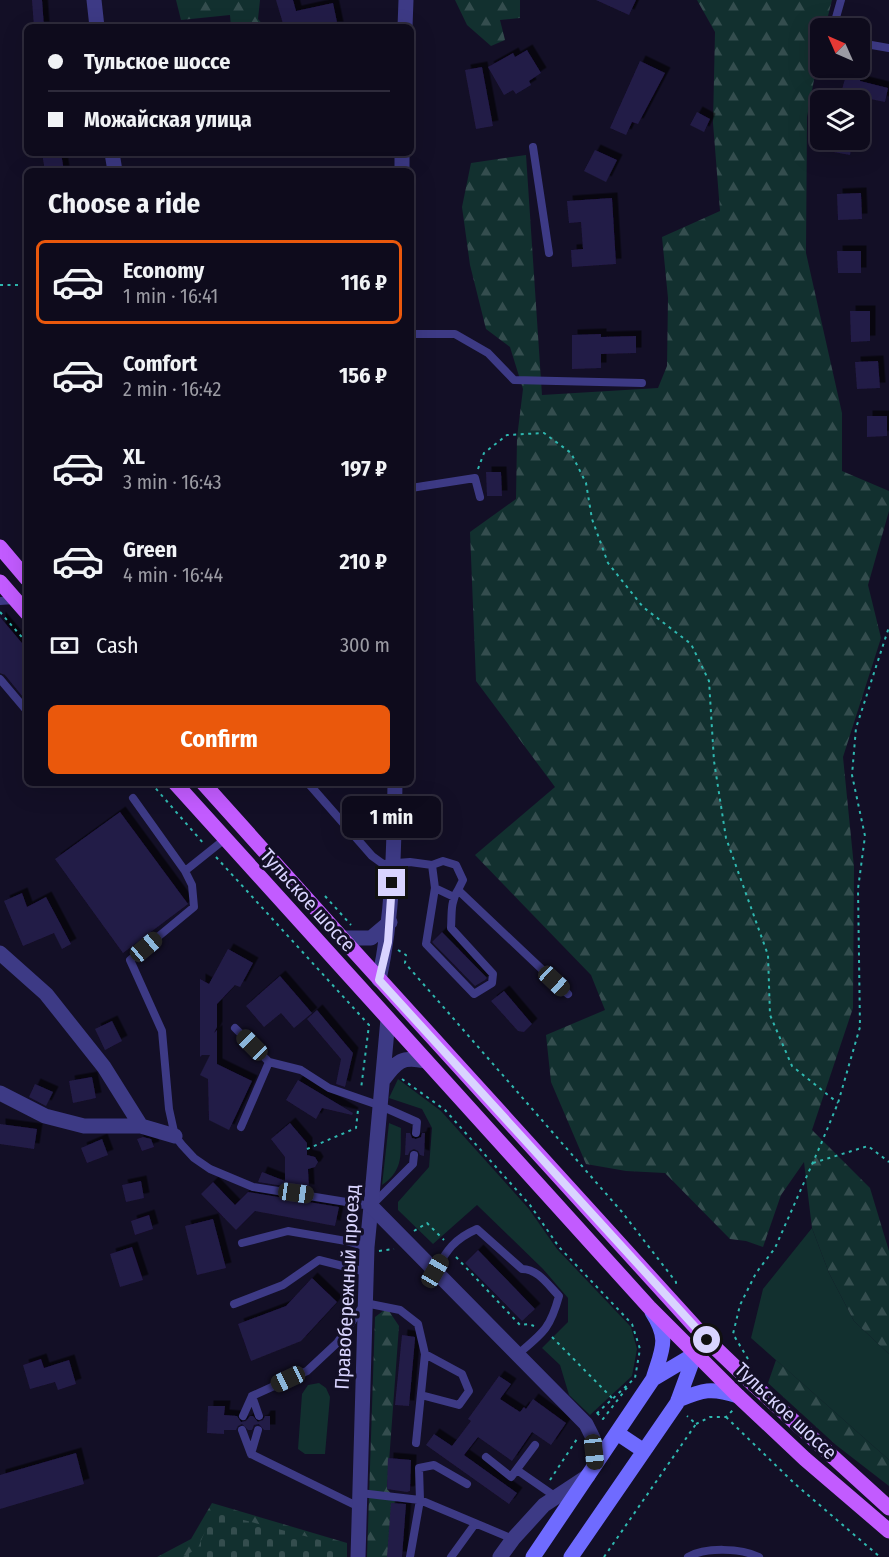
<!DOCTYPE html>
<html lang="en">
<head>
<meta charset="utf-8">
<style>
  :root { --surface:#0e0b1c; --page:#1c1929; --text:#f1f3f6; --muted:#9b9ba3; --line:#2e2b3b; --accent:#ea580c }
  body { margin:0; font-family:"Fira Sans Condensed",sans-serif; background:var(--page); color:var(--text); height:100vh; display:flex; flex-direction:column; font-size:22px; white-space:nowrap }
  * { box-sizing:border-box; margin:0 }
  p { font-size:20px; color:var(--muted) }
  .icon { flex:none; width:33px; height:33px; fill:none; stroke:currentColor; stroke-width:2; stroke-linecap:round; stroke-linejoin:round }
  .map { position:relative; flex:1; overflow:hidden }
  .details { position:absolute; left:24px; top:168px; width:390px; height:618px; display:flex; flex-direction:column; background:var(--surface); border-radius:9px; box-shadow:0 6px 24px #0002,0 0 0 2px var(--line) }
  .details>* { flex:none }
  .guide { position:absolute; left:24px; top:24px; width:390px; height:132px; border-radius:9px; box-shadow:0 6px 24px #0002,0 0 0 2px var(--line); display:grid; align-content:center; height:132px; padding:0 24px; background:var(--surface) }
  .needle { width:39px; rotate:315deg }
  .buttons { position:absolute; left:810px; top:18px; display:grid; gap:12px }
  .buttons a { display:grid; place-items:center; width:60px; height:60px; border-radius:9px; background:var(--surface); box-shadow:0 6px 24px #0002,0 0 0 2px var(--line); font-size:30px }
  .end { position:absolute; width:27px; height:27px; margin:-14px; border:8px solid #d9d4ff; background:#111; box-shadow:0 0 0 3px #111 }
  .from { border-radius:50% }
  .bubble { position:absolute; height:42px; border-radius:9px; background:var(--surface); box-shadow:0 6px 24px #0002,0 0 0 2px var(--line); font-size:20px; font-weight:700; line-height:42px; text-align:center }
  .car { position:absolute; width:18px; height:36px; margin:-18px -9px; border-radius:8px; box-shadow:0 0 4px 2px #0007; background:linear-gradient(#222 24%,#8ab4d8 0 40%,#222 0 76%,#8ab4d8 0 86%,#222 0) }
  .guide b { display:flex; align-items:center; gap:21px; height:57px; font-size:22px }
  .guide b+b { border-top:2px solid var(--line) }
  .guide i { width:15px; height:15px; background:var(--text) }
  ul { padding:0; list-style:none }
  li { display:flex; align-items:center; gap:18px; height:84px; margin:0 12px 9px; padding:0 12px; border:3px solid transparent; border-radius:9px }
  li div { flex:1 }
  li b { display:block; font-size:22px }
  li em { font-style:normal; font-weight:700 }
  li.on { border-color:var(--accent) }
  li>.icon { width:54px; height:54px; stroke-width:1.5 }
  h2 { padding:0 24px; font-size:27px; line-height:72px }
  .pay { display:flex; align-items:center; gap:15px; height:66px; padding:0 24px; font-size:22px }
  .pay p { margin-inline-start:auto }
  .action { display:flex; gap:12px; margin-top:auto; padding:12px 24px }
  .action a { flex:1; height:69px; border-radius:9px; background:var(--accent); color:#fff; font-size:24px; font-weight:700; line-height:69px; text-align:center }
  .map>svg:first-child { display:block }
</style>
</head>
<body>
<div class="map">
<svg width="889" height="1557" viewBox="0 0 889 1557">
  <defs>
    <pattern id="forest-firs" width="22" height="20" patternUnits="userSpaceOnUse" patternTransform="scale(1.5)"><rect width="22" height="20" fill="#12302f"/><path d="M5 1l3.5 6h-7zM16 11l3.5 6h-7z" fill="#344d4e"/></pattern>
    <pattern id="cemetery-stones" width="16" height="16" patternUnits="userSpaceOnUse" patternTransform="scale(1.5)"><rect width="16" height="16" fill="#12302f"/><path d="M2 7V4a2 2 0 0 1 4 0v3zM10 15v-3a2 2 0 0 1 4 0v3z" fill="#344d4e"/></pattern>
    <filter id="shadow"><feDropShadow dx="5.5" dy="-5.5" stdDeviation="0" flood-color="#0009"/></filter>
  </defs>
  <rect width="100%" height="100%" fill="#130f26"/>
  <path fill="#12302f" d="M398,1079L441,1111L529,1209L557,1249L631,1327L637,1349L632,1376L590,1415L569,1395L560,1365L542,1348L568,1322V1298L543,1269L477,1205L433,1244L398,1210V1202L429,1167L432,1128L422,1109L389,1098Z
    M389,1123L401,1128C400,1153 405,1169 382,1185Z
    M812,1228L829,1273L854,1321L889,1354V1460L751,1338L763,1289Z
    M319,1383L326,1388L330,1397L325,1454H305L298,1449L302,1394L308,1385Z"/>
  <path fill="url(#forest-firs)" d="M176,0H260L258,19L265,27H231L230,15L181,20Z
    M455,0H520V18L500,20L505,40L491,46L467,25Z
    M697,0H832L825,28H820V48L807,117L806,253L842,413V471L889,491V511L868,585L881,638L843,757L854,867L853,1008L812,1130L870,1188L889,1251V1354L854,1321L829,1273L812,1228L804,1162L781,1195L763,1247L746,1241L730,1239L665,1173L626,1171L586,1164L551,1082L546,1035L605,1010L591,975L475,855L555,787L476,681L470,532L516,499L517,438L523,389L510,347L486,329L470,265L462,207L471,163L526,155L542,395L658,388L667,366L668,298L662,237L720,211L713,123L715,32Z
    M387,1308L399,1326L387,1489L395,1498L390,1557H367L375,1317Z
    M776,1360L889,1460V1486L836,1445L768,1383Z
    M212,1503L347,1543V1557H157L191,1539Z"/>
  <path fill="url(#cemetery-stones)" d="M213,1512L339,1545L338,1557H183L198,1548Z"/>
  <path fill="#241b47" filter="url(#shadow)" d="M32,0H42L44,27H34Z
    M276,0H293L296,11L333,3L338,27H284Z
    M596,0H636L629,15Z
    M527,50L541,73L529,81L531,85L516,94L513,90L504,95L488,67L513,53L515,57Z
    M640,61L665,73L638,124L632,122L626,135L610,128Z
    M482,67L493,126L476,129L465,70Z
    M848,68H863L860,81L888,88L885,102L841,93Z
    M697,112L710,119L704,132L690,125Z
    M830,140H853L850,155L828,151Z
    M595,150L617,160L606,182L584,171Z
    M42,153H61L64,171H45Z
    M861,193L862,219L838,220L837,194Z
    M612,198L616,264L572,267L571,250L583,249L581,222L569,223L567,201Z
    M837,251H861V273H838Z
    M850,311H870V341L851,342Z
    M601,334V337L636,336V353L601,354V368L572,369V335Z
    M878,361L880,388L857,389L855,362Z
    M867,416H887V436L867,437Z
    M486,472H501L502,496H487Z
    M0,617L27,649V702L5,675L0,673Z
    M120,812L188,904L123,953L55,859Z
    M22,893L27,907L46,897L71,944L62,949L54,933L23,946L4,901Z
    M442,932L487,978L485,980L475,986L432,942Z
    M228,949L253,963L240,987L235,985L217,1004V1027L214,1033L217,1030V1064L252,1081L229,1130L209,1120L208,1079L200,1075L210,1055H202L200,1057V979L209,984Z
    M280,976L312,1013L294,1028L281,1013L264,1027L246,1006Z
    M504,991L532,1024L524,1032L518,1031L491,1001Z
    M317,1010L353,1053L345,1087L336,1084L341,1059L307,1019Z
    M112,1021L122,1041L105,1050L95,1029Z
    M92,1077L96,1098L73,1103L69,1081Z
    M298,1080L353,1113L352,1115L322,1108L316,1119L286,1100Z
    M35,1084L53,1092L46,1106L29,1097Z
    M290,1123L307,1143V1155L315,1157L318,1162L315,1167L308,1169L309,1190L258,1182L262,1172L285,1181V1157L271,1139Z
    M0,1124L37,1129L34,1149L0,1144Z
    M406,1133H410L412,1138L416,1139L421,1137L422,1133H425L424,1156L420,1155L418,1151L414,1149L410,1151L408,1155H405Z
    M143,1137L151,1139L154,1147L142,1151L137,1139Z
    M102,1139L108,1155L87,1163L81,1148Z
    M141,1181L144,1198L126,1202L122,1185Z
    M213,1182L235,1205L248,1192L339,1207L335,1226L255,1211L236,1230L201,1194Z
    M149,1215L153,1229L135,1235L131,1221Z
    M213,1219L226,1268L197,1275L185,1226Z
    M132,1247L143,1280L120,1287L110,1254Z
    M478,1250L535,1309L522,1321L465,1263Z
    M312,1278L337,1302L301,1341L251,1361L238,1324L286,1306Z
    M402,1335L415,1337V1339L409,1406L395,1405Z
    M41,1359L44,1368L69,1360L76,1384L58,1390L55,1382L30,1389L23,1365Z
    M499,1376L511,1384L500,1399L520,1412L524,1407L526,1409L533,1399L566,1423L551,1445L532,1432L512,1461L478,1437L464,1455L517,1493L509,1504L426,1445L434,1434L452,1446L471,1421L468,1419Z
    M208,1406H225L224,1415L237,1416L241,1422L246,1421L250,1416H253L258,1422L263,1420L265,1416H270V1430H264L259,1424L254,1425L252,1430H248L242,1424L238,1426L236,1430H224V1434L207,1433Z
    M76,1453L84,1484L0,1509V1475Z
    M388,1458L411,1460L410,1491L407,1492L387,1489Z
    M391,1503L406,1504L402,1557H387Z"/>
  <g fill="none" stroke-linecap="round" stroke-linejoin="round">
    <path stroke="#2fb8b0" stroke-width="2" stroke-dasharray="3 4.5" stroke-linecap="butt" d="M0,285H27
      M478,469L484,453L507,435L544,433L571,453L586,483L592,519L608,563L643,607L691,644L709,681L714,761L726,838L768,955L770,1015L792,1066L838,1103
      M0,612L27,643
      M151,783L204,844
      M216,857L369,1025L361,1089
      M325,896L351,925
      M398,950L406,955L405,963L622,1212L676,1282V1285
      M402,1079L445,1110L530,1205L559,1247L632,1324L640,1349L635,1378L595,1415
      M307,1149L356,1128L358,1110
      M813,1163L868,1146L889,1162
      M414,1231L427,1223L444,1240
      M379,1251L394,1249
      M456,1257L520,1325L529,1324L534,1326
      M552,1337L613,1399
      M748,1359L733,1334L740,1305L756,1273L775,1248L821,1144L838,1103L860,1027L858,889L865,836L852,775L856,728L889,627
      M597,1413L603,1419L629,1385
      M726,1417L794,1483L880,1557
      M696,1424L710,1417H726L733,1410
      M550,1480L577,1439
      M604,1557L696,1424L687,1416"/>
    <path stroke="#3d3a85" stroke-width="8" d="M833,28L841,0
      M860,43L889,48
      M533,147L549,253
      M411,334H455L488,353L514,380L642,383
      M411,488L475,478L480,497
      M0,601L14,600
      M0,679L27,711
      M308,783L372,856L383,864L410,862L432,865L443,861L456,865L463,880L458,890L568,994
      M133,798L185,871L225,839
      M432,865L435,888L426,944L474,994L492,983L493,974L451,928C452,915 450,902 458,890
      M185,871L192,885L194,907L130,960L162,1031L169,1109L175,1136L182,1145L194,1158L210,1169L253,1187L371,1206L413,1164L414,1155
      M435,888L454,897
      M235,1028L269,1062
      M241,1127L269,1062L301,1070L329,1088L381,1106L417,1122L416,1133
      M242,1243L288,1231L346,1241L367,1247
      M435,1271C447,1250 454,1239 477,1229L522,1269C538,1269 548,1285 559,1296C550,1329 543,1333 518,1354
      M234,1304L283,1285L319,1260L366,1272
      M421,1395L459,1405L469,1391L462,1374L425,1354
      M243,1416L252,1396
      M259,1416L252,1396L307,1371L337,1343L365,1303L400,1310L418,1324L425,1354L416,1443
      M242,1430L251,1454
      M258,1430L251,1454L359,1507
      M486,1457L511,1477L535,1445
      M517,1470L556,1497
      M360,1493L420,1500L419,1468L434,1465L467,1484
      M410,1557L420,1500L513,1539
      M451,1557L475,1524
      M688,1557C705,1547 741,1548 759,1557"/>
    <path stroke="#3d3a85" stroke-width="15" d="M94,0L97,27
      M112,153L115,171
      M0,953L46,994L104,1067L141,1126
      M0,1093L45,1116L84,1126H141L175,1136
      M358,1557L367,1247L371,1206
      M500,1557L513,1539L544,1505L588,1476"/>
    <path stroke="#3d3a85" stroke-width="15" d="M405,27L406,0
      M402,153V171
      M342,938H371L390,922
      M379,980C393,915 394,849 395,783
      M388,1019L371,1206L586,1424L593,1438L595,1465
      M383,1080C397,1061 402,1056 425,1061"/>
    <path stroke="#6f6bff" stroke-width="15" d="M652,1312C670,1340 662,1349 653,1379
      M678,1400C703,1390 711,1387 738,1396
      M617,1433L644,1451
      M533,1557L653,1379L695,1354
      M571,1557L677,1403L695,1354"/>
    <path stroke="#c25bff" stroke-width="15" d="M0,547L27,579
      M0,582L27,613
      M175,783L649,1307L738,1396L805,1459L889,1531
      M203,783L342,938L707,1340L755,1386L889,1508"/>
  </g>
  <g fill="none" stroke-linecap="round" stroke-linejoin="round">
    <path stroke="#d9d4ff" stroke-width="8" d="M392,883L388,942L379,980L707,1340"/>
  </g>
  <g text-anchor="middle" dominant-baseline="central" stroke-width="6" stroke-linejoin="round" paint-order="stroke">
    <g font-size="20" fill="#d9d4ff" stroke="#130f26">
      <text transform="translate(308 900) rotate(48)">Тульское шоссе</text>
      <text transform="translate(347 1287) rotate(-87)">Правобережный проезд</text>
      <text transform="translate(786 1411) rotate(43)">Тульское шоссе</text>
    </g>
  </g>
</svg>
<div class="buttons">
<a><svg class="needle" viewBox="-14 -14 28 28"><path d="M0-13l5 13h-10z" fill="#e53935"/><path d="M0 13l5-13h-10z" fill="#9b9ba3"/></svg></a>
<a><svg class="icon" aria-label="layers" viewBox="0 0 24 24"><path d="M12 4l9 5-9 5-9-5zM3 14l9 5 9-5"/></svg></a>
</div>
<i class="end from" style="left:707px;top:1340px"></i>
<i class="end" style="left:392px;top:883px"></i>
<div class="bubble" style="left:342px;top:796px;width:99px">1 min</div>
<i class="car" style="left:146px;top:947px;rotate:50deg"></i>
<i class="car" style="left:554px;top:981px;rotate:133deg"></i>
<i class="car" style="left:252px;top:1045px;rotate:315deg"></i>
<i class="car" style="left:296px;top:1193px;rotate:98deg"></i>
<i class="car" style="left:435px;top:1271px;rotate:30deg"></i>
<i class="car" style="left:288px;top:1379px;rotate:245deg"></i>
<i class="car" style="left:594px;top:1452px;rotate:174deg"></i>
<div class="guide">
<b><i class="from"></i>Тульское шоссе</b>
<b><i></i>Можайская улица</b>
</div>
<section class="details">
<h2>Choose a ride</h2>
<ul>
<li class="on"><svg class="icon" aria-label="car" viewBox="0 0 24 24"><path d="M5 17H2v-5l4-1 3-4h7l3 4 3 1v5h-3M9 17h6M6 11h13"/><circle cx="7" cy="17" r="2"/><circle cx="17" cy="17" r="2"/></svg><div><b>Economy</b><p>1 min · 16:41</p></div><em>116 ₽</em></li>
<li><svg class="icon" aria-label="car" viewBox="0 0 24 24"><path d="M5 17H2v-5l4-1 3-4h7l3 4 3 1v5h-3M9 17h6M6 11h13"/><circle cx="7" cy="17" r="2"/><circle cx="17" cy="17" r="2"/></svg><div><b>Comfort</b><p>2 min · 16:42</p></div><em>156 ₽</em></li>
<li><svg class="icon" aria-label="car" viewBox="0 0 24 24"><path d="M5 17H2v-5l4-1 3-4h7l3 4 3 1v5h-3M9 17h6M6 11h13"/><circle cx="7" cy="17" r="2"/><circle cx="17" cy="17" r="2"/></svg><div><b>XL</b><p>3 min · 16:43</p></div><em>197 ₽</em></li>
<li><svg class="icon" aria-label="car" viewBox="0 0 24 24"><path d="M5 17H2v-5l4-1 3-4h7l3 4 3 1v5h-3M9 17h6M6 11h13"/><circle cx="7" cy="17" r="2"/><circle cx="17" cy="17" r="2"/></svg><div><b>Green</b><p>4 min · 16:44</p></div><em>210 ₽</em></li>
</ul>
<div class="pay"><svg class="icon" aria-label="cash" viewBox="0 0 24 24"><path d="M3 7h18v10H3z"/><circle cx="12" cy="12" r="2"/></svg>Cash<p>300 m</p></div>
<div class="action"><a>Confirm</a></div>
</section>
</div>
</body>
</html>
